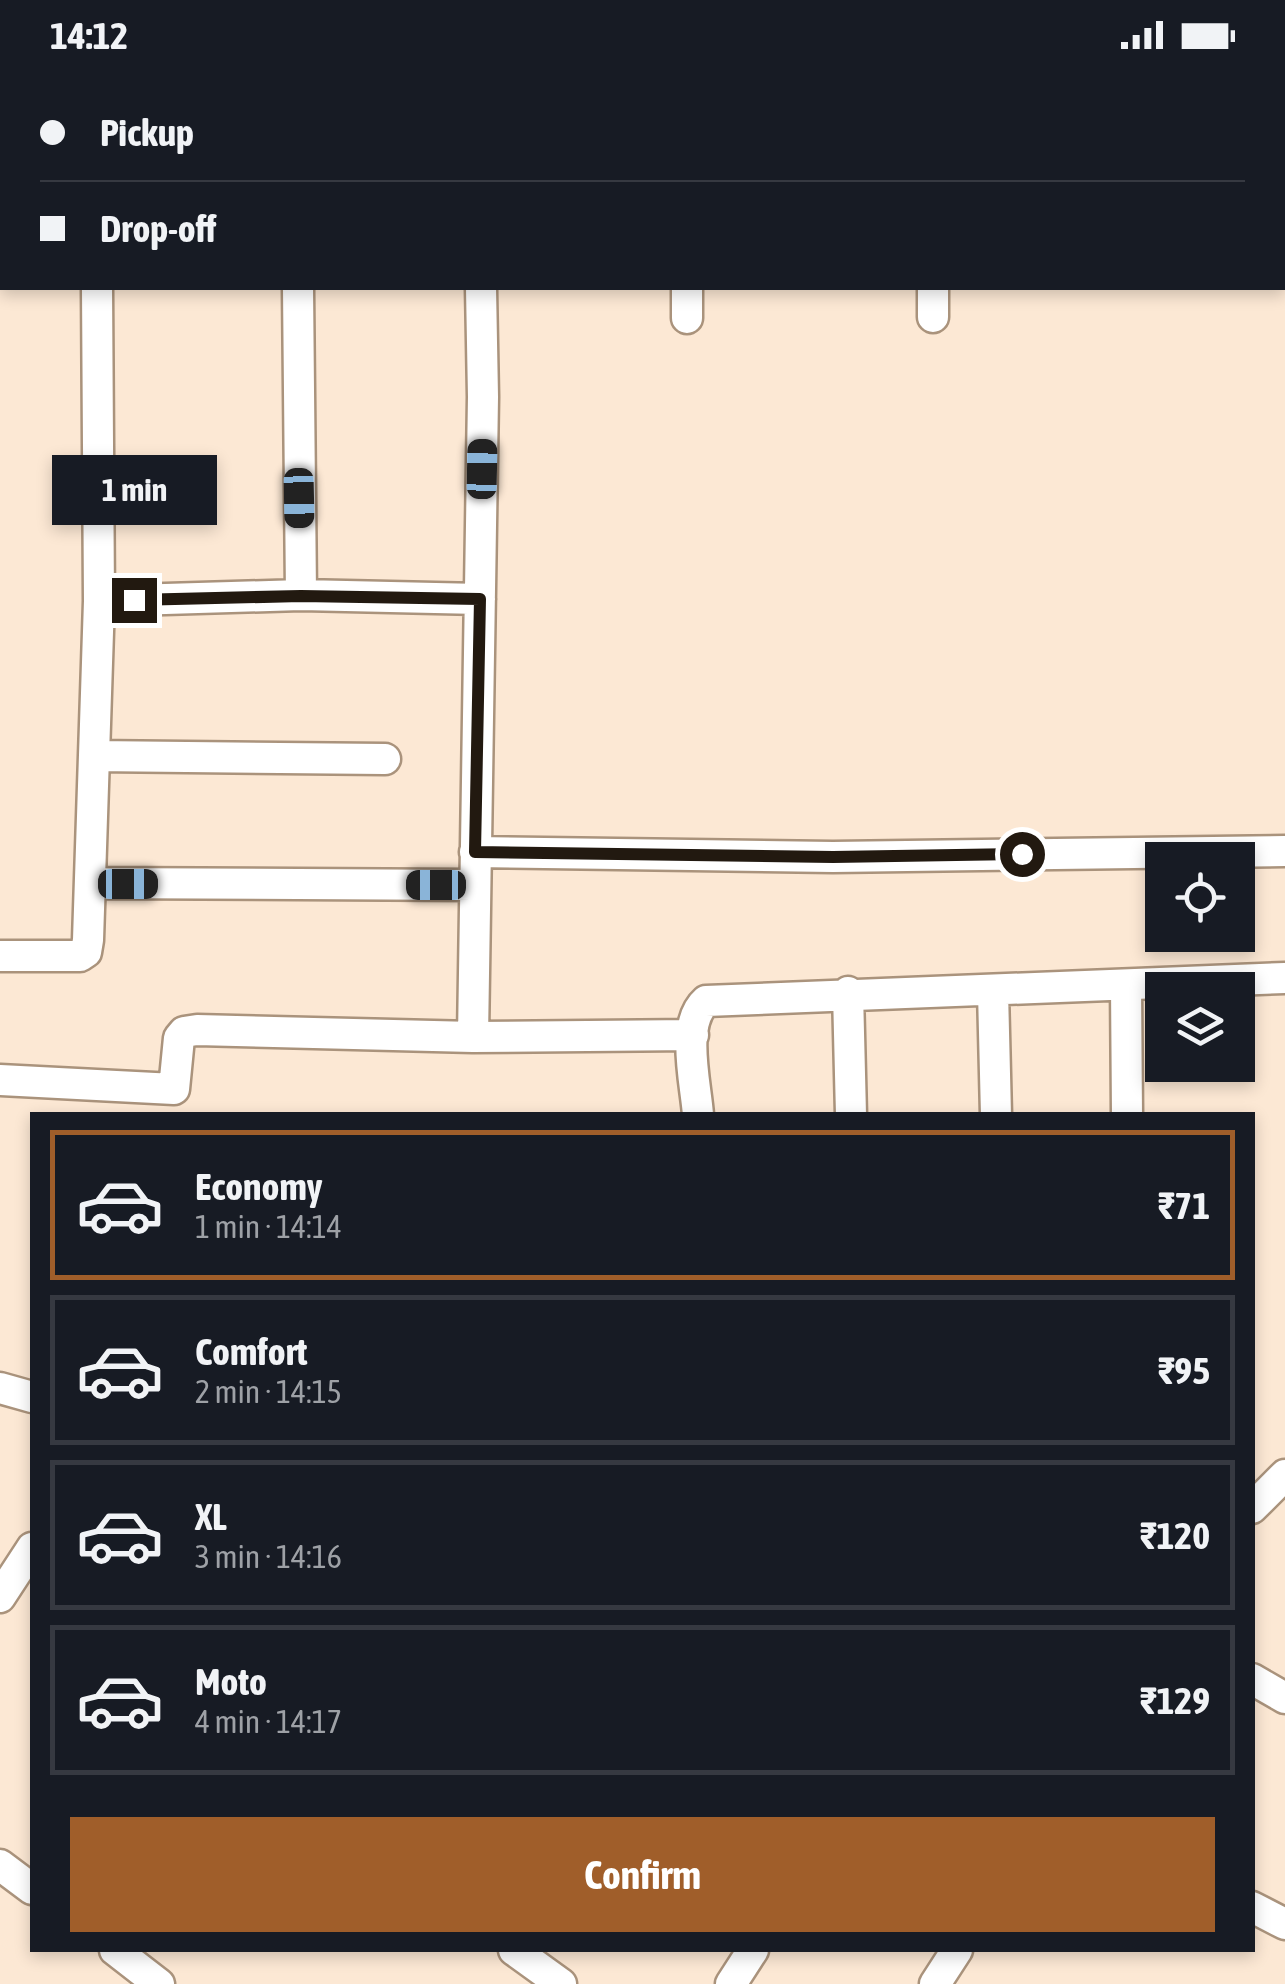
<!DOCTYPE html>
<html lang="en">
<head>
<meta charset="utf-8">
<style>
  :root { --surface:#171b24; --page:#242831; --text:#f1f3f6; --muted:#9ea1a6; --line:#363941; --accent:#a05e2a }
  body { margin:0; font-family:"Asap Condensed",sans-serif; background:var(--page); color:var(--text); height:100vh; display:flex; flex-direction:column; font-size:38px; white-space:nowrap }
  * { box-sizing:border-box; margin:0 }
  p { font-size:32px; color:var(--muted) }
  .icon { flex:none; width:55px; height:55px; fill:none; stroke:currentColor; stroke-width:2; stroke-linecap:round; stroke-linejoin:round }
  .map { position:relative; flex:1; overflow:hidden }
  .drawer { position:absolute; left:30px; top:1042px; width:1225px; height:840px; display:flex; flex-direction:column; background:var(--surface); border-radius:0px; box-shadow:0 5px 15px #0003 }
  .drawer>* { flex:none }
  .guide { position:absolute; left:0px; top:0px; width:1285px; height:220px; box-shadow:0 5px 15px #0003; display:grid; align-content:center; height:220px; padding:0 40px; background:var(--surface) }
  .buttons { position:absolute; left:1145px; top:772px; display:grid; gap:20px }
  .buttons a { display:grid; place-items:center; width:110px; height:110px; border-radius:0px; background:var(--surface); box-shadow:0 5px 15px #0003; font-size:50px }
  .end { position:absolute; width:45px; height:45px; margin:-22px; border:12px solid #221910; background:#fff; box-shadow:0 0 0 5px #fff }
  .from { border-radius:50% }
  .bubble { position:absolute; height:70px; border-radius:0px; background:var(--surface); box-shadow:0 5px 15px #0003; font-size:32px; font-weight:700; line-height:70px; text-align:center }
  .car { position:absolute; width:30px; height:60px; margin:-30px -15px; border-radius:12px; box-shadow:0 0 8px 2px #0007; background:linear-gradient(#222 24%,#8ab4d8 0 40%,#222 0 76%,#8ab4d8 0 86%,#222 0) }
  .guide b { display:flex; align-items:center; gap:35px; height:95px; font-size:38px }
  .guide b+b { border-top:2px solid var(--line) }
  .guide i { width:25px; height:25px; background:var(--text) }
  ul { padding:18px 0 0; list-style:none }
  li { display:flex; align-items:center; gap:30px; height:150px; margin:0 20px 15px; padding:0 20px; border:5px solid var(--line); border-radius:0px }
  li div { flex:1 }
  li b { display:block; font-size:38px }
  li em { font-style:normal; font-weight:700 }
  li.current { border-color:var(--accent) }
  li>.icon { width:90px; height:90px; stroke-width:1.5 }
  .action { display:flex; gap:20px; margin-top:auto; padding:20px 40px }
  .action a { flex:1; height:115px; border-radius:0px; background:var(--accent); color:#fff; font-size:40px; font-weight:700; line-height:115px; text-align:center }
  .status { display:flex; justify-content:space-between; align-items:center; height:70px; padding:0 50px; background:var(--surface); direction:ltr }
  .status svg { height:28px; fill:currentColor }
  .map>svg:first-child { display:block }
</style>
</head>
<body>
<div class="status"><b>14:12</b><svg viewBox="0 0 49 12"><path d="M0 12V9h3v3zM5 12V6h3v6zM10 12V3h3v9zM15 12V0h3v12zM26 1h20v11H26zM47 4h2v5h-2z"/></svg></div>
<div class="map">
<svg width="1285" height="1914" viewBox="0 0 1285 1914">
  <rect width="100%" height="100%" fill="#fce8d4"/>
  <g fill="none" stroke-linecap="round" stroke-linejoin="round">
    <g stroke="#aa937c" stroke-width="35">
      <path id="street" d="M95,0V2
        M298,0V2
        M478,0V2
        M684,0V2
        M932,0V2
        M1107,0V2
        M298,218L301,525
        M687,218V248
        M933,218V247
        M99,531L301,525L480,529
        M94,686L385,689
        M475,782L833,787L1285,781
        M90,813L474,815
        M0,886H80L86,882L88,870L99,531L97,218
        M1126,915L1127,1045
        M993,921L996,1045
        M848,922L851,1045
        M473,967L483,327L481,218
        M0,1010L174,1019L179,968L184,962L197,960L473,967L693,965
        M698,1045C696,1014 680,954 706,931L1285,908
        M0,1318L32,1327
        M1252,1438L1285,1405
        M0,1527L32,1478
        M1252,1609L1285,1628
        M0,1795L32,1819
        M1252,1837L1285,1854
        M115,1880L159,1914
        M514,1880L561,1914
        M731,1914L753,1880
        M935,1914L957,1880"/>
    </g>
    <use href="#street" stroke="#fff" stroke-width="30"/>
  </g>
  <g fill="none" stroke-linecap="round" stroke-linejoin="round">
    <path stroke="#221910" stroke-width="12" d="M134,530L301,526L480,529L475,782L833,787L1022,784"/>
  </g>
</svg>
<div class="buttons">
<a><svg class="icon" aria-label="locate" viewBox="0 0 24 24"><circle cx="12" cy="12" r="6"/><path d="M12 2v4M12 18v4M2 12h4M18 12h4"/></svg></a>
<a><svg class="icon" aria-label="layers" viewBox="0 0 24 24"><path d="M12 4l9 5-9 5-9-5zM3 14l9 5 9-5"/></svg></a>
</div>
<i class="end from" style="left:1022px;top:784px"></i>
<i class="end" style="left:134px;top:530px"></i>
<div class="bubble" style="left:52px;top:385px;width:165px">1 min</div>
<i class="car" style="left:482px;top:399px;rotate:1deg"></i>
<i class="car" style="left:299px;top:428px;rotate:179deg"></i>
<i class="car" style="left:128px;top:814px;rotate:90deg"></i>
<i class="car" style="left:436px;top:815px;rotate:270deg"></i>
<div class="guide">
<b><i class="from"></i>Pickup</b>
<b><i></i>Drop-off</b>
</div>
<section class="drawer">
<ul>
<li class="current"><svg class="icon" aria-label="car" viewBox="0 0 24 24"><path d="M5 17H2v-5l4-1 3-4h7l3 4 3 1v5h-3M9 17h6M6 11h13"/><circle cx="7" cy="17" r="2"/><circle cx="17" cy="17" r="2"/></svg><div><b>Economy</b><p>1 min · 14:14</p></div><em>₹71</em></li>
<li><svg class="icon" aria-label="car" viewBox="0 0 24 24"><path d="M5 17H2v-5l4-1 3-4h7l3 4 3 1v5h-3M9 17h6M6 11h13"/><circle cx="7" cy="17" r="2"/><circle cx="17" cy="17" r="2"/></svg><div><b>Comfort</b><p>2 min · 14:15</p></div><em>₹95</em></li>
<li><svg class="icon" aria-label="car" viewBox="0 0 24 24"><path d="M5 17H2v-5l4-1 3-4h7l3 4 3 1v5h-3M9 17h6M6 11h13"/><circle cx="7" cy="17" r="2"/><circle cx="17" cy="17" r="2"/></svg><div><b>XL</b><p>3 min · 14:16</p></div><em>₹120</em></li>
<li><svg class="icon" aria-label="car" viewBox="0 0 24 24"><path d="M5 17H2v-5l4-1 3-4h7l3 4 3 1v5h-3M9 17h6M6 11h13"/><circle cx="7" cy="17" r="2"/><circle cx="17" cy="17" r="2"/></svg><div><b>Moto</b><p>4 min · 14:17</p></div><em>₹129</em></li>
</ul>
<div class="action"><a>Confirm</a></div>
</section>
</div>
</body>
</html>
